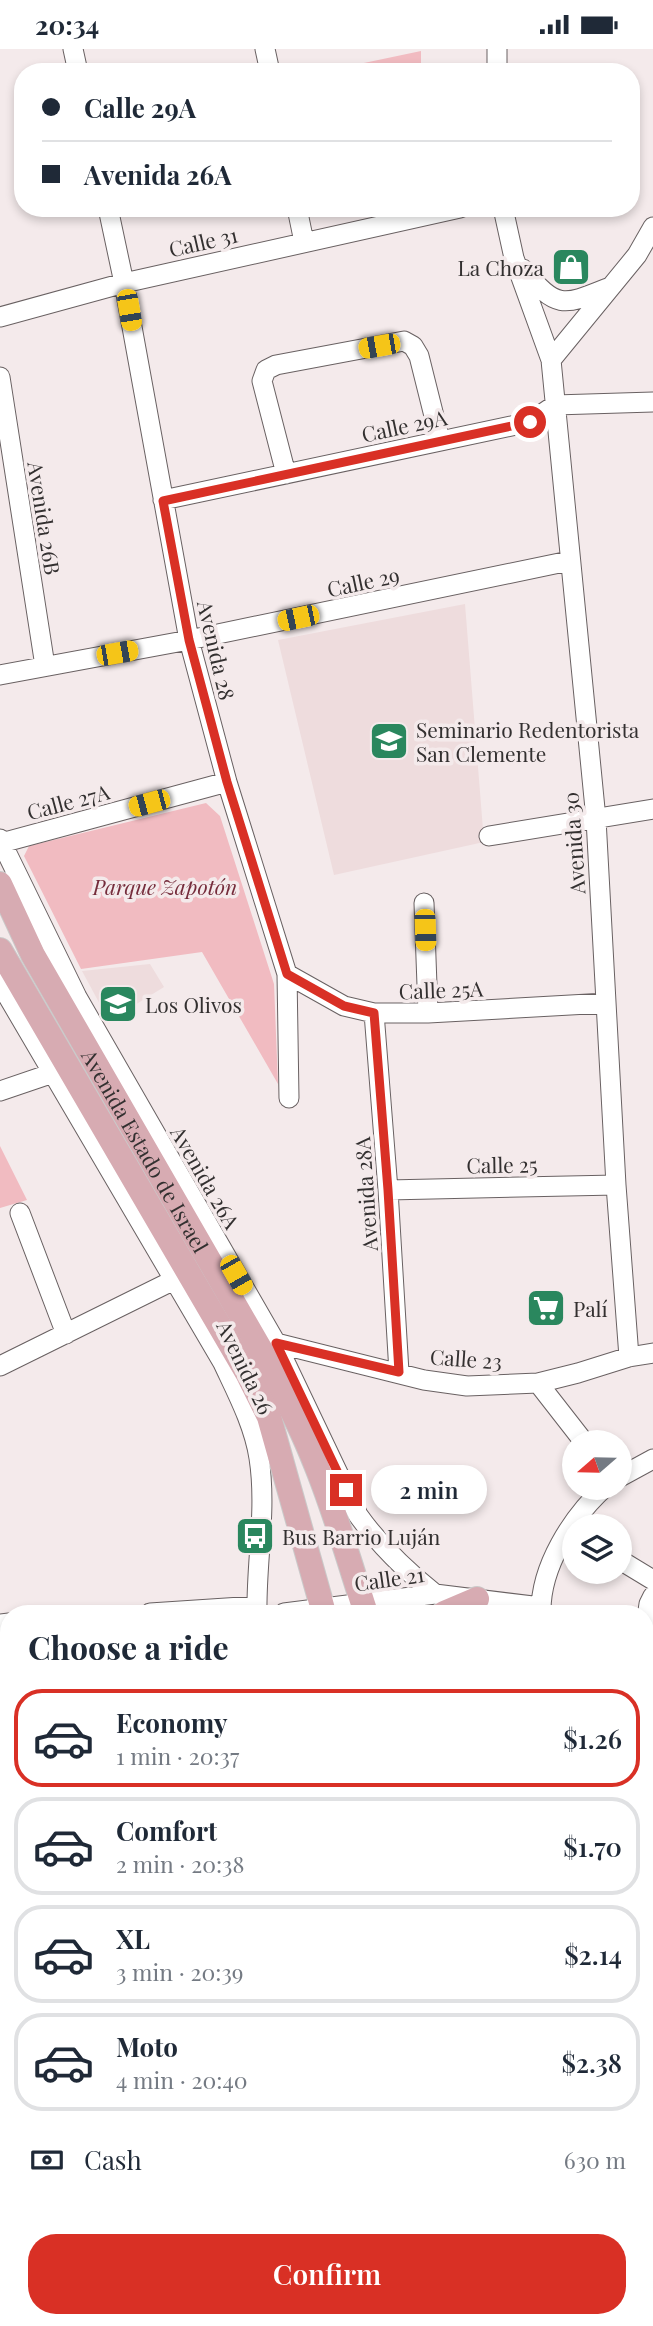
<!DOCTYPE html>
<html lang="en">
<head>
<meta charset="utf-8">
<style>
  :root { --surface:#fff; --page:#f6f6f7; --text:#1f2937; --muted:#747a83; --line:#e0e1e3; --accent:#d93025 }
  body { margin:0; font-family:"Playfair Display",serif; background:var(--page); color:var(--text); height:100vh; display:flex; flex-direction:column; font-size:26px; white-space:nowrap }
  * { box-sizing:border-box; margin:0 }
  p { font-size:23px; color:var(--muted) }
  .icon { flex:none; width:38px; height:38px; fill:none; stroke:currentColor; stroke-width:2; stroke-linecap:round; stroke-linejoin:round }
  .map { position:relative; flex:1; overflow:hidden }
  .panel { position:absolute; left:0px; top:1556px; width:654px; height:723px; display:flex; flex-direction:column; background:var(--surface); border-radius:28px 28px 0 0; box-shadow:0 4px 10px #0003 }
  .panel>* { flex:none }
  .guide { position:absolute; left:14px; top:14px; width:626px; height:154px; border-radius:28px; box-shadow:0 4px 10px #0003; display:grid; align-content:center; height:154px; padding:0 28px; background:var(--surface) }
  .needle { width:46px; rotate:250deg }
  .buttons { position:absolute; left:562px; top:1381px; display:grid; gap:14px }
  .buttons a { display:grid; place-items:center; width:70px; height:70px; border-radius:50%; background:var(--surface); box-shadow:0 4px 10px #0003; font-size:35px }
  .end { position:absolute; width:32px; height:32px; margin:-16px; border:9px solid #d93025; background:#fff; box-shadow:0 0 0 4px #fff }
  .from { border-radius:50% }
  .bubble { position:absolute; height:49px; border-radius:24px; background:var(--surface); box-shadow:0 4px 10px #0003; font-size:23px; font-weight:600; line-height:49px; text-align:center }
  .car { position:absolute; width:21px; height:42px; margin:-21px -10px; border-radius:9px; box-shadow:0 0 5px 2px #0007; background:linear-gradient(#f5c518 24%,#345 0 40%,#f5c518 0 76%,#345 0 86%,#f5c518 0) }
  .guide b { display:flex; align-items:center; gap:24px; height:66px; font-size:26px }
  .guide b+b { border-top:2px solid var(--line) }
  .guide i { width:18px; height:18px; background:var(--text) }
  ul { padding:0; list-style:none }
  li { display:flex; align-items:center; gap:21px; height:98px; margin:0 14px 10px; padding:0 14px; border:4px solid var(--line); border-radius:28px }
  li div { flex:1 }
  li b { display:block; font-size:26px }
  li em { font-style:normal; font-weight:600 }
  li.active { border-color:var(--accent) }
  li>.icon { width:63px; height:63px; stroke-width:1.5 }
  h2 { padding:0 28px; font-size:32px; line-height:84px }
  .pay { display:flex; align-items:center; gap:18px; height:77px; padding:0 28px; font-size:26px }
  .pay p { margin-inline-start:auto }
  .cta { display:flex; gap:14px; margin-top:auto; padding:14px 28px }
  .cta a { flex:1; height:80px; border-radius:28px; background:var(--accent); color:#fff; font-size:28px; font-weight:600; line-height:80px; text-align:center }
  .status { display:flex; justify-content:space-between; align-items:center; height:49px; padding:0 35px; background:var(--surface); direction:ltr }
  .status svg { height:19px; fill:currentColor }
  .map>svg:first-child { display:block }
</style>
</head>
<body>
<div class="status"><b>20:34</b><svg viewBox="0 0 49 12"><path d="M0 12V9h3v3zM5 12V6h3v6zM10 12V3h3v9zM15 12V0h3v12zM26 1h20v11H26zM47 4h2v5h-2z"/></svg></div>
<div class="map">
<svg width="653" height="2277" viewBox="0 0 653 2277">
  <rect width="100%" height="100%" fill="#f4eaeb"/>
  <path fill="#eedcdd" d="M465,555L484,793L334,826L278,591Z
    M150,915L164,938L109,972L82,922Z
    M646,1814L653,1815V1954L646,1972Z"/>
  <path fill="#f1bbc1" d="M421,2V23H321Z
    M206,754L220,767L274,935L278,1035L202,903L81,920L24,807L29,797Z
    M0,1097L27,1151L0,1159Z"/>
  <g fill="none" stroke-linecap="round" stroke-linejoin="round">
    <path stroke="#b97e86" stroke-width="32" d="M0,1925L9,1923"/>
    <g stroke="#696162" stroke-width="21">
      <path id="minor" d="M73,0L78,23
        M265,0L270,23
        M497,0V23
        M108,159L124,234L189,591L227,733L287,925L289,1049
        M297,159L304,193
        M503,159L514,209L551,311L596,770L616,1136L629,1308
        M523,220C557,261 563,257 610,238
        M0,268L124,234L460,159
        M551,311L637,206L653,178
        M0,328L45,617
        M286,425L262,332L266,321L276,316L404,292L413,297L419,307L440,391
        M163,451L530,373L555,356L653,353
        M0,626L189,591L569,512
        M489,787L653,760
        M0,790L77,948L276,1294L358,1466C380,1497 405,1521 435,1545
        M1,794L227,733
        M424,854L428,964
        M287,925L344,957L374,964H428L606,954
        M0,934L223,1314C237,1344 254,1376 259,1409C267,1461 256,1513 257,1564
        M374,964L388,1141L399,1323
        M0,1042L53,1024
        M388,1141L616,1136
        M20,1164L66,1285
        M276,1294L424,1331L467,1337L538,1334L578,1324L629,1308L653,1304
        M0,1317L174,1231
        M538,1334L584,1393
        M620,1428L653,1410
        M620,1511L653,1531
        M150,1564L257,1557
        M284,1564L435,1545L541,1558
        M541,1564C540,1518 572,1468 605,1438
        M0,1575L9,1574
        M646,1575L649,1555L653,1547
        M646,1583L649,1602L653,1609
        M0,1658L9,1655
        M646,1691L653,1679
        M646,1741L653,1744
        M0,1832L9,1829
        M0,1906L9,1903
        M646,2001L653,1983
        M0,2134L9,2132
        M646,2174L653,2167
        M350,2277L351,2270
        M556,2277L561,2270"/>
    </g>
    <g stroke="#cac9c9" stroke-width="26">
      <g id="major">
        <path id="s1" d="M0,835L33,906L265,1308C282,1342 300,1375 314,1411C335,1461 349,1513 366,1564"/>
        <path d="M0,901L247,1324L269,1368L324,1564"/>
        <path d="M444,1564L477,1550"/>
        <path d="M398,2270C407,2277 418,2277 426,2270"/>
      </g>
    </g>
    <use href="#minor" stroke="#fff" stroke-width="19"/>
    <use href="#major" stroke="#d7abb2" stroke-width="24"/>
  </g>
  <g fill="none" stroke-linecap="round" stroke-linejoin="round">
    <path stroke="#d93025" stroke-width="9" d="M346,1441L276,1294L399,1323L388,1141L374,964L344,957L287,925L227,733L189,591L163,452L530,373"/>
  </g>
  <defs>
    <g id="shop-square" transform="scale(2.0125)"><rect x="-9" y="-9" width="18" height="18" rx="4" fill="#2a875e" stroke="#f4eaeb"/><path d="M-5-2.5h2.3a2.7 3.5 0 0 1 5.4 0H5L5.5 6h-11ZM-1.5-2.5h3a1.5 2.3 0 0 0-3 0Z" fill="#fff"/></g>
    <g id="university-square" transform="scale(2.0125)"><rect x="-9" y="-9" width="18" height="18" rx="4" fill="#2a875e" stroke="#f4eaeb"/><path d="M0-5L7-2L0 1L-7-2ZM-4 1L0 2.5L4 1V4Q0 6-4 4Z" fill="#fff"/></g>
    <g id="school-square" transform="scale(2.0125)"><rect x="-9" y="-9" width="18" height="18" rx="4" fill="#2a875e" stroke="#f4eaeb"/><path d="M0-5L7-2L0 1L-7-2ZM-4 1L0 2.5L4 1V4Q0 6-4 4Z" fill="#fff"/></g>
    <g id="supermarket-square" transform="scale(2.0125)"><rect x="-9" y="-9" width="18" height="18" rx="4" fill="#2a875e" stroke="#f4eaeb"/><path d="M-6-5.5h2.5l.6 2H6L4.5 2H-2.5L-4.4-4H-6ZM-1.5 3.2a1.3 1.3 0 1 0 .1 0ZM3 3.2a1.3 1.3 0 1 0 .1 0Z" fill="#fff"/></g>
    <g id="bus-square" transform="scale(2.0125)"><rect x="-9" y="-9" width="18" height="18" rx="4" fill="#2a875e" stroke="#f4eaeb"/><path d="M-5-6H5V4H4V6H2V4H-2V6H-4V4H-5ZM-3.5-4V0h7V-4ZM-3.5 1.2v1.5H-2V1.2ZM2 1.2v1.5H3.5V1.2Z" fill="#fff"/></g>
  </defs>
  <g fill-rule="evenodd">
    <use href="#shop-square" x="571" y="218"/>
    <use href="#university-square" x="389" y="692"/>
    <use href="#school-square" x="118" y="955"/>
    <use href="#supermarket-square" x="546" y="1259"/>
    <use href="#bus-square" x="255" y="1487"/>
  </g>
  <g text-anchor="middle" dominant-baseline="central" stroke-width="7" stroke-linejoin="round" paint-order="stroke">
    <g font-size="21" fill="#333030" stroke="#f4eaeb">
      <text transform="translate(203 192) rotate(-13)">Calle 31</text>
      <text transform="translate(404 376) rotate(-12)">Calle 29A</text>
      <text transform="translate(45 469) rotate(81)">Avenida 26B</text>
      <text transform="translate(363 532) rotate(-12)">Calle 29</text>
      <text transform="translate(217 601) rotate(77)">Avenida 28</text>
      <text transform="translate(68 752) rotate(-15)">Calle 27A</text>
      <text transform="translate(573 794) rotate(-94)">Avenida 30</text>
      <text transform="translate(441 940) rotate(-2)">Calle 25A</text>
      <text stroke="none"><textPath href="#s1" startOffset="304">Avenida Estado de Israel</textPath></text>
      <text transform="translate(502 1115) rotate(-1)">Calle 25</text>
      <text transform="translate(206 1128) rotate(60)">Avenida 26A</text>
      <text transform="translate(365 1145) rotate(-94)">Avenida 28A</text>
      <text transform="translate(466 1309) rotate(4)">Calle 23</text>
      <text transform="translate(246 1318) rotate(64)">Avenida 26</text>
      <text transform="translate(389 1529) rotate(-8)">Calle 21</text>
    </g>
    <g font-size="21" fill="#333030" stroke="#f4eaeb" text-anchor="start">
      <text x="544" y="218" text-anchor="end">La Choza</text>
      <text x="416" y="680">Seminario Redentorista<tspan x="416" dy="24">San Clemente</tspan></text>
      <text x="145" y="955">Los Olivos</text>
      <text x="573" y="1259">Palí</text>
      <text x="282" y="1487">Bus Barrio Luján</text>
    </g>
    <g font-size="21" font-style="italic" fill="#752c3b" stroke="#f4eaeb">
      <text x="165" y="837">Parque Zapotón</text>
    </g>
  </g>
</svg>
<div class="buttons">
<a><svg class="needle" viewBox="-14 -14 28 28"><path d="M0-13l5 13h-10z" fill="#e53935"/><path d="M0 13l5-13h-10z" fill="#747a83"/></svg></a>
<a><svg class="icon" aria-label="layers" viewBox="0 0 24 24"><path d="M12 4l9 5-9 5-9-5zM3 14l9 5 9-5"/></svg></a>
</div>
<i class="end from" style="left:530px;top:373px"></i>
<i class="end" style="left:346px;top:1441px"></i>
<div class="bubble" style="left:371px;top:1416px;width:116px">2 min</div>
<i class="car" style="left:129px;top:261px;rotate:170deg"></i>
<i class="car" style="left:379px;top:297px;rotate:260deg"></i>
<i class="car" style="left:298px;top:569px;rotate:258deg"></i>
<i class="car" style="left:117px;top:604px;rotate:80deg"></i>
<i class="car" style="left:149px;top:754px;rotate:255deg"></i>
<i class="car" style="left:425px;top:881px;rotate:178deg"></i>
<i class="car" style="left:236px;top:1226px;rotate:150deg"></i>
<div class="guide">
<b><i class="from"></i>Calle 29A</b>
<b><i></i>Avenida 26A</b>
</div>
<section class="panel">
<h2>Choose a ride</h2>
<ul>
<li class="active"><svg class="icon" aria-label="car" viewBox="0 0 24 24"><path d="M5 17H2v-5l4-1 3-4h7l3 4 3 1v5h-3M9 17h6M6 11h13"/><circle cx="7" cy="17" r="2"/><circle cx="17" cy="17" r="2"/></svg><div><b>Economy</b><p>1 min · 20:37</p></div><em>$1.26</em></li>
<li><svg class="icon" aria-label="car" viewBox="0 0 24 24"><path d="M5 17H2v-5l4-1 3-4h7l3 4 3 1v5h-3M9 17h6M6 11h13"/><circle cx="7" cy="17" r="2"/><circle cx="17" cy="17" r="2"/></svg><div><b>Comfort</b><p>2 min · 20:38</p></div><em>$1.70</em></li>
<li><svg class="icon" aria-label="car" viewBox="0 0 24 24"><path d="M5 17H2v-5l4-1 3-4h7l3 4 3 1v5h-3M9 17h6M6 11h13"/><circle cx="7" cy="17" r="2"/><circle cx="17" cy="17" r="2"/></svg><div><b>XL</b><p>3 min · 20:39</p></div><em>$2.14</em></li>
<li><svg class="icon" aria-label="car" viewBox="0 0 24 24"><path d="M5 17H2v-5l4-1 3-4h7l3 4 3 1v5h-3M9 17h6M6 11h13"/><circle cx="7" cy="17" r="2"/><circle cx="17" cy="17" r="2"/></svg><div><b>Moto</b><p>4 min · 20:40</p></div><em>$2.38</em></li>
</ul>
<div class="pay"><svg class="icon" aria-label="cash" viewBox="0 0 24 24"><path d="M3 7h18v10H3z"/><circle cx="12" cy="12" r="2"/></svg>Cash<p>630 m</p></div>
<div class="cta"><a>Confirm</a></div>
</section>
</div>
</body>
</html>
